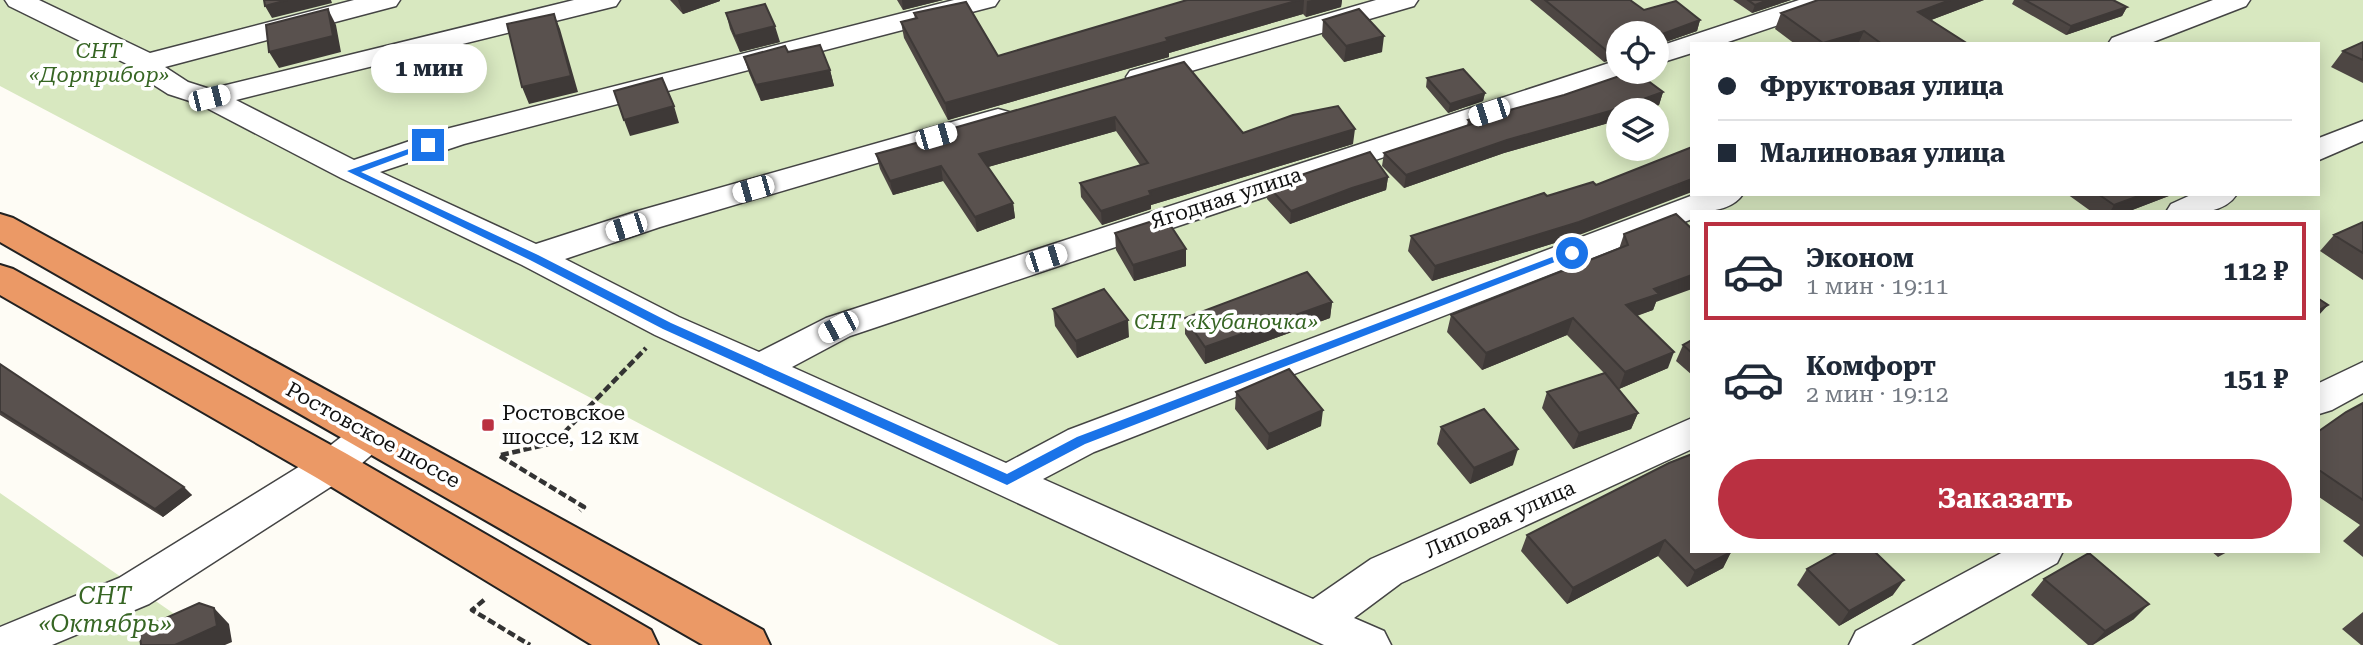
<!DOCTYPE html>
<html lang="ru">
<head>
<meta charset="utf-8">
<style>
  :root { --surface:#fff; --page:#f2f2f3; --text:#1f2937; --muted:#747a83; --line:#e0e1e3; --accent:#ba3041 }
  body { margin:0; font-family:"Roboto Serif",serif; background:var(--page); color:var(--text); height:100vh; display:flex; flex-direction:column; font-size:26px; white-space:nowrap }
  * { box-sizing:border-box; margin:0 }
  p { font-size:23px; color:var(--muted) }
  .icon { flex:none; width:38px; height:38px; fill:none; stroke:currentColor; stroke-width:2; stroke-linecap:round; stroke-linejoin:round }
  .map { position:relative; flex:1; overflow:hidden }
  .side { position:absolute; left:1690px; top:210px; width:630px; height:343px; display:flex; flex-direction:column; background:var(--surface); border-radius:0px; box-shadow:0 4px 18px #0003 }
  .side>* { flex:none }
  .banner { position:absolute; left:1690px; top:42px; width:630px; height:154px; border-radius:0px; box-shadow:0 4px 18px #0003; display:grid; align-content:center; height:154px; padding:0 28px; background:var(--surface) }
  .fabs { position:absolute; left:1606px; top:21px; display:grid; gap:14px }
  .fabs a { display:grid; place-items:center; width:63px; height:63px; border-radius:50%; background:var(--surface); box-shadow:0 4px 18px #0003; font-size:35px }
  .end { position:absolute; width:32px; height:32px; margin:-16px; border:9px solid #1a73e8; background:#fff; box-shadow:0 0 0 4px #fff }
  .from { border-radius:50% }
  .bubble { position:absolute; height:49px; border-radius:24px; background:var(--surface); box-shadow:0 4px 18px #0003; font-size:23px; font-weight:700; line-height:49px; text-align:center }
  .car { position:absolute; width:21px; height:42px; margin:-21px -10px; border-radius:9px; box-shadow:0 0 5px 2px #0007; background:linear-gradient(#fff 24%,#345 0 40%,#fff 0 76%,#345 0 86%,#fff 0) }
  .banner b { display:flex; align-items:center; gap:24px; height:66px; font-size:26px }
  .banner b+b { border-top:2px solid var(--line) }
  .banner i { width:18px; height:18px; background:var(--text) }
  ul { padding:12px 0 0; list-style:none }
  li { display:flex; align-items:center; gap:21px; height:98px; margin:0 14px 10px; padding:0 14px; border:4px solid transparent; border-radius:0px }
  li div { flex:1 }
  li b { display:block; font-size:26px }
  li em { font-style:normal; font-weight:700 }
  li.current { border-color:var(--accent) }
  li>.icon { width:63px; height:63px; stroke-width:1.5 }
  .primary-button { display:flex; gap:14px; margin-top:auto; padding:14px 28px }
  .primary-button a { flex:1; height:80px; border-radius:42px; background:var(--accent); color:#fff; font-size:28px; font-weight:700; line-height:80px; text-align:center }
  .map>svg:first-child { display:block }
</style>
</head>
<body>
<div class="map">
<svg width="2363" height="645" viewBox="0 0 2363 645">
  <rect width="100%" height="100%" fill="#fefcf5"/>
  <path fill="#d8e8c0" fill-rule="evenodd" d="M0,0H2363V645H1059L0,86ZM1619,33H1657V72H1619ZM1692,44H2319V194H1692ZM1619,110H1657V149H1619ZM1692,212H2319V551H1692Z
    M0,493L219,645H0Z"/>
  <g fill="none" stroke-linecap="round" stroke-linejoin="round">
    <g stroke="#444" stroke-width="3">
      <path id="street" d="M5,0H39L150,53L354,0H400L396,6L165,67L188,82L210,89L574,0H620L616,6L236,100L354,160L442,130L954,0H999L995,6L464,144L380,172L536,244L638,211L987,112L998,109L1009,112L1013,118L1009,124L660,227L565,259L679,317L759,352L826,318L1609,63L1619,61V72H1631L1629,75L850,336L792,367L1006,463L1068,430L1696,194H1743C1733,210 1709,212 1692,212V219L1094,452L1043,479L1313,599L1371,559L1692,418V449L1401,583L1354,618L1384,631L1391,645H1324L655,335L522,265L341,178L199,104L168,94L146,80L137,69L9,6Z
        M1376,0H1418L1414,6L1150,83L1140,86L1130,83L1126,77L1130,71Z
        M1799,0H1839L1835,6L1722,44H1692V53L1657,64V47Z
        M2213,0H2250L2246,6L2148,44H2108L2112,38Z
        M2363,121V141L2319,160V138Z
        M2193,194H2237C2222,217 2189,212 2166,212L2171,204Z
        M2363,362V393L2332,410L2319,414V383Z
        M371,419L384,424L390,434L384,444L346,477L149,604L52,645H0V627L119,578L318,455L358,424Z
        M2005,551H2063L2057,563L1911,645H1849L1856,631Z"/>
    </g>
    <g stroke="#222" stroke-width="4">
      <path id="highway" d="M0,214L13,218L763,630L770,645H703L0,242Z
        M0,265L13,269L347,454L651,630L658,645H592L317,478L0,295Z"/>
    </g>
    <path stroke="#333" stroke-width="4.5" stroke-dasharray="8 3.5" stroke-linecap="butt" d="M501,455L554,443L646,348
      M500,456L584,507L580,511
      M484,600L472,610L530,645"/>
    <use href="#street" fill="#fff" fill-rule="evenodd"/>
    <use href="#highway" fill="#eb9966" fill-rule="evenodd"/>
  </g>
  <path fill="#4d4643" d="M670,0H720V1L683,14Z
    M897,0H943L903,10Z
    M1187,0H1342L1341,7L1306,17L1303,14L1169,53V57L948,120L904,38L901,22L915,19L914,13L998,56Z
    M1530,0H1630L1644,10L1700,20L1697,31L1657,45V33L1604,62Z
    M1733,0H1791L1752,13Z
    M1984,0L1931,20L1968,44H1795L1775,29L1781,13Z
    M2014,0H2113L2127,7L2122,16L2066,35L2012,4Z
    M726,13L780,42L740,52L730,29Z
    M1323,20L1382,52L1344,62L1322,36Z
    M2363,42V83L2331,67L2343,51Z
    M788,52L830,70L834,86L761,101L749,73L744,57Z
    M1184,62L1243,133L1353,144L1151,205V209L1102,225L1081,197L1080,183L1140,165L1116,131L988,167L1013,203L1015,218L977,232L943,181L893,195L880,169L876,154L955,133L954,128Z
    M1427,78L1485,93L1483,101L1448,113L1426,87Z
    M1663,92L1659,105L1645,110H1619V120L1504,153L1404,188L1382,166L1384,153L1467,126L1468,120L1506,111Z
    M1388,177L1386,190L1351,202L1290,224L1267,199L1268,186Z
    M2067,194H2174L2127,212H2092Z
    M2363,222V280L2320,251L2334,235Z
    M1115,233L1186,249V266L1134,281L1116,250Z
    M1624,234L1656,302L1653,310L1637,316L1668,368L1619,389L1612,381L1638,413L1631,429L1573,449L1542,408L1547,392L1604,373L1567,335L1482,370L1447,332L1451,315L1619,249Z
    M1411,236L1574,237L1432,281L1408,251Z
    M1332,302L1330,318L1205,364L1185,334V318Z
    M1053,309L1129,337L1077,358L1055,326Z
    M1692,340V375L1676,361L1683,345Z
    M0,364L192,495L163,517L0,415Z
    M1236,392L1321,426L1267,450L1235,409Z
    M2363,403V557L2343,541L2360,525L2319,497V431Z
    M1441,427L1513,465L1470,484L1437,444Z
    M1669,463L1692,551L1731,552L1723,568L1687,587L1658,556L1567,604L1521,551L1527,535Z
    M2211,551H2229L2218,557Z
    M1807,569L1893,595L1839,626L1797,585Z
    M2044,579L2134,619L2093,645H2088L2031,595Z
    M2363,612V645H2361L2342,629Z"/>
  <path fill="#3e3937" d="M287,0H331L332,3L272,18L265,6Z
    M678,0H720V1L683,14Z
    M902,0H943L903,10Z
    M1299,0H1304L1303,14L1169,53V57L948,120L945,103L1166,38Z
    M1312,0H1342L1341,7L1306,17L1307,1Z
    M1768,0H1791L1752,13L1755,5Z
    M1950,0H1984L1910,28L1918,12Z
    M2127,7L2122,16L2066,35L2071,26Z
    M328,9L336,25L341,52L279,68L269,52Z
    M554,14L560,29L578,92L529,104L522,87Z
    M1700,20L1697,31L1657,45V36Z
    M775,26L780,42L740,52L735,36Z
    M1864,31L1858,44H1823V43Z
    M1384,36L1382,52L1344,62L1346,46Z
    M1619,49V59L1604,62L1607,51Z
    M830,70L834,86L761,101L756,85Z
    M1663,92L1659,105L1645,110H1619V120L1504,153L1404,188L1406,175L1507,140Z
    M1485,93L1483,101L1448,113L1450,104Z
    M674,106L679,123L630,136L624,120Z
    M1115,117L1116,131L981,169L979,154Z
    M1355,129L1353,144L1151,205V209L1102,225L1101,211L1149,191Z
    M941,166L943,181L893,195L890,181Z
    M1388,177L1386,190L1351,202L1290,224L1291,211L1352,188Z
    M1692,179V192L1574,237L1432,281L1435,266Z
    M2144,194H2174L2127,212H2110L2114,205Z
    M1013,203L1015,218L977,232L975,217Z
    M1186,249V266L1134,281L1133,265Z
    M1692,275V289L1656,302L1653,310L1620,321L1626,305L1654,289Z
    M1332,302L1330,318L1205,364V347Z
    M2328,305L2319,315V310Z
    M1573,318L1567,335L1482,370L1486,353Z
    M1128,320L1129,337L1077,358L1076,341Z
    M1674,352L1668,368L1619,389L1625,372Z
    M1323,410L1321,426L1267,450L1269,434Z
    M1638,413L1631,429L1573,449L1579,433Z
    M1518,449L1513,465L1470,484L1474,468Z
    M184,487L192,495L163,517L155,509Z
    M1665,540L1658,556L1567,604L1573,588Z
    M1731,552L1723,568L1687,587L1695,571Z
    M1904,580L1893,595L1839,626L1849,611Z
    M2149,604L2134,619L2092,645L2105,631Z
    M214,608L229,624L232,642L225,645H175Z"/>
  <path fill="#59514e" stroke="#3e3937" stroke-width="2" d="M264,0H287L265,6Z
    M1187,0H1299L1166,38L1168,41L945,103L901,22L917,18L914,13L966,2L998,56Z
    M1545,0H1630L1644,10L1676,1L1700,20L1657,36V33H1619V49L1607,51Z
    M1748,0H1768L1755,5Z
    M1818,0H1950L1918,12L1968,44H1882L1864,31L1823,43L1781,13Z
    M2025,0H2113L2127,7L2071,26Z
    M765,4L775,26L735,36L726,13Z
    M328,9L333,36L269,52L266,25Z
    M1359,9L1384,36L1346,46L1323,20Z
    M554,14L571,76L522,87L507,24Z
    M2363,42V60L2343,51Z
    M820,45L830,70L756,85L744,57L785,46L788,52Z
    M1184,62L1243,133L1293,115L1338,106L1355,129L1149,191L1151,195L1101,211L1080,183L1148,163L1115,117L979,154L1013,203L975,217L941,166L890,181L876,154L956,132L954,128Z
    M1463,69L1485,93L1450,104L1427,78Z
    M1631,72H1636L1663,92L1610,111L1507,140L1406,175L1384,153L1472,124L1468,120L1504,108L1506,111L1564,95Z
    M662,78L674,106L624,120L614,91Z
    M1692,147V179L1579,222L1435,266L1411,236L1544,193L1547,196L1593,182L1596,185Z
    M1370,152L1388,177L1352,188L1291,211L1268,186Z
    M2098,194H2144L2114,205Z
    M1676,214L1692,229V275L1654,289L1659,294L1626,305L1674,352L1625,372L1573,318L1486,353L1451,315L1628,245L1624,234Z
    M1165,217L1186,249L1133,265L1115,233Z
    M2363,222V253L2334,235Z
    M1307,272L1332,302L1205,347L1185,318Z
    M1104,289L1128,320L1076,341L1053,309Z
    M2319,299L2328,305L2319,310Z
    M1692,340V353L1683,345Z
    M0,364L184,487L155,509L0,411Z
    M1289,369L1323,410L1269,434L1236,392Z
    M1605,373L1638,413L1579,433L1547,392Z
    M2363,403V500L2319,470V431L2346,412Z
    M1484,409L1518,449L1474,468L1441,427Z
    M1692,454V551L1731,552L1695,571L1665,540L1573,588L1527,535L1669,463Z
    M1839,551H1874L1904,580L1849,611L1807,569Z
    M2089,553L2149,604L2105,631L2044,579Z
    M199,603L214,608L217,626L175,645H141L139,630Z"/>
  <path fill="#1a73e8" d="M425,143L433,145L361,172L538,255L671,323L1007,474L1077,437L1568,251L1578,253L1085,444L1007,485L663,329L530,260L347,171Z"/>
  <rect fill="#ba3041" stroke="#fff" stroke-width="2.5" x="481" y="418" width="14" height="14" rx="3.5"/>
  <g text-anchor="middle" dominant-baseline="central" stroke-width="7" stroke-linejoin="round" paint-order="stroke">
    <g font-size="21" font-style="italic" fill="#376624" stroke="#fff">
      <text x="99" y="51">СНТ<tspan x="99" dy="24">«Дорприбор»</tspan></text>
      <text x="1226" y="322">СНТ «Кубаночка»</text>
    </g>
    <g font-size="21" fill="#111" stroke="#fff">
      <text transform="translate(1226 198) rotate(-18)">Ягодная улица</text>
      <text transform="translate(373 435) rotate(29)">Ростовское шоссе</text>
      <text transform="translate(1500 519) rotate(-24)">Липовая улица</text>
    </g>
    <g font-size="21" fill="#111" stroke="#fff" text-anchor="start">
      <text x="502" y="413">Ростовское<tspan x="502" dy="24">шоссе, 12 км</tspan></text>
    </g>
    <g font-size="24" font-style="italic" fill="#376624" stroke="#fff">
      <text x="105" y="596">СНТ<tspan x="105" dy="28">«Октябрь»</tspan></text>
    </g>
  </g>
</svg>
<div class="fabs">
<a><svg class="icon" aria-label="locate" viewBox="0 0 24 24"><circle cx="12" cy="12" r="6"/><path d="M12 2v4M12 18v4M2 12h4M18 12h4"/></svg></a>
<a><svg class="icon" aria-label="layers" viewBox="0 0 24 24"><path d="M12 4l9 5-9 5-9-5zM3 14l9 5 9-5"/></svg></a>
</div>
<i class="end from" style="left:1572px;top:253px"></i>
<i class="end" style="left:428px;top:145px"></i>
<div class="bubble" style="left:371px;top:44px;width:116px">1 мин</div>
<i class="car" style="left:209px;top:98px;rotate:76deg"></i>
<i class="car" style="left:1489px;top:112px;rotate:252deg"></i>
<i class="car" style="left:936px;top:136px;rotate:74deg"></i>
<i class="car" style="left:753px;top:189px;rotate:254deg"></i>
<i class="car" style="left:626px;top:227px;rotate:252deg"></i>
<i class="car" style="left:1046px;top:258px;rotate:72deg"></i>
<i class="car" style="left:838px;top:327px;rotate:242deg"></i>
<div class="banner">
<b><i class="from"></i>Фруктовая улица</b>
<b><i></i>Малиновая улица</b>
</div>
<section class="side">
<ul>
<li class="current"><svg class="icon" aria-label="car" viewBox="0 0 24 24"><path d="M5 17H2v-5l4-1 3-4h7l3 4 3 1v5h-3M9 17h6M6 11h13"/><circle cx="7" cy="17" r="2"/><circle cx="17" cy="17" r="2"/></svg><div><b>Эконом</b><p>1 мин · 19:11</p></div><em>112 ₽</em></li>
<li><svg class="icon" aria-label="car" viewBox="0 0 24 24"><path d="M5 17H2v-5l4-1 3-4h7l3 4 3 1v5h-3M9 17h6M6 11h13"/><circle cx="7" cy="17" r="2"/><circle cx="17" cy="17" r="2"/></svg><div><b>Комфорт</b><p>2 мин · 19:12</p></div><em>151 ₽</em></li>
</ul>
<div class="primary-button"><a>Заказать</a></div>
</section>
</div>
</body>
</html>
